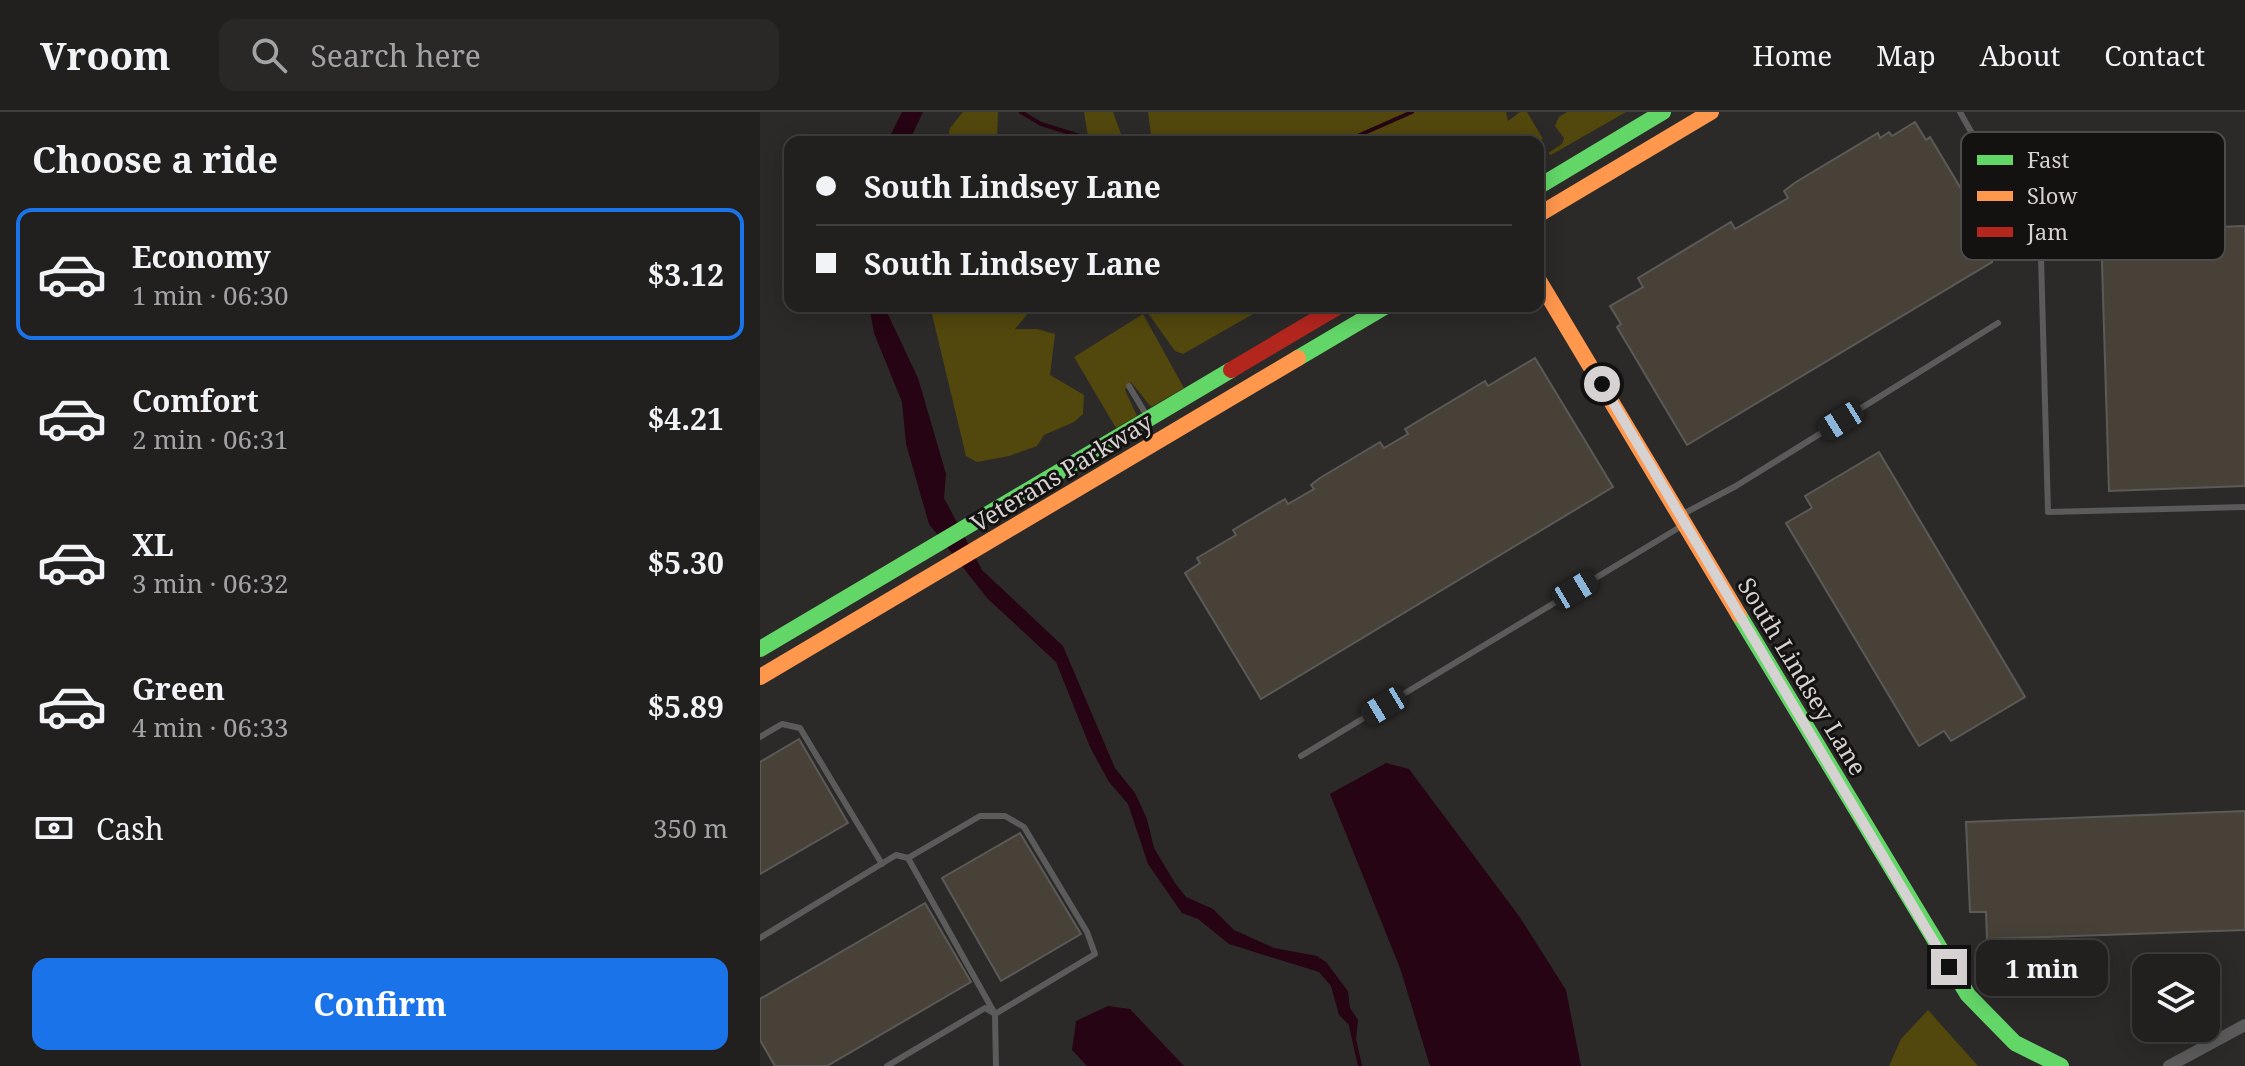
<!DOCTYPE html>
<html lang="en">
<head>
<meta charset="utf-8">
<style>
  :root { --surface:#21201e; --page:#292827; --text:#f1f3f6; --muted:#a2a3a4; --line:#3e3e3c; --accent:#1a73e8 }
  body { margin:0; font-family:"Noto Serif",serif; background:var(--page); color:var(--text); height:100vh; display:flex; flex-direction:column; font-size:30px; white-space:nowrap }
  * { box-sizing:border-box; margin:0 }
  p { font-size:26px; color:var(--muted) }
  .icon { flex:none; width:44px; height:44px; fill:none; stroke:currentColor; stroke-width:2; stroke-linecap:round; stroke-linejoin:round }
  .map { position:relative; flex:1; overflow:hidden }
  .side { display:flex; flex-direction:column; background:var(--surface); width:760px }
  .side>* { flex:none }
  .top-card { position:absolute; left:24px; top:24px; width:760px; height:176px; border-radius:16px; box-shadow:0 4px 20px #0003,0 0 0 2px var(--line); display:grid; align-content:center; height:176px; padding:0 32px; background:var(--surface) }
  .buttons { position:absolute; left:1372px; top:842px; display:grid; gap:16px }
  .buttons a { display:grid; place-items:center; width:88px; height:88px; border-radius:16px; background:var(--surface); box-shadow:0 4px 20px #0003,0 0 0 2px var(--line); font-size:40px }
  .end { position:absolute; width:36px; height:36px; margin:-18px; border:10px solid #d6d2d1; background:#111; box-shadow:0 0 0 4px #111 }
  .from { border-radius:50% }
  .bubble { position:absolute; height:56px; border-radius:16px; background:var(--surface); box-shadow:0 4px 20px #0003,0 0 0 2px var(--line); font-size:26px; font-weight:700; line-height:56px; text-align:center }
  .car { position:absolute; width:24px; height:48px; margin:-24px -12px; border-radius:10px; box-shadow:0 0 6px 2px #0007; background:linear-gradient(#222 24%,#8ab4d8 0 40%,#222 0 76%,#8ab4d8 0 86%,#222 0) }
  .top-card b { display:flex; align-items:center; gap:28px; height:76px; font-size:30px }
  .top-card b+b { border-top:2px solid var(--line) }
  .top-card i { width:20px; height:20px; background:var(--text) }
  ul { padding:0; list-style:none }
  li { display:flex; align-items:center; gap:24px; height:132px; margin:0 16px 12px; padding:0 16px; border:4px solid transparent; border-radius:16px }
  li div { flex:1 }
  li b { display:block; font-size:30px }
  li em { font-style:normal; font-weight:700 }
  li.selected { border-color:var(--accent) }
  li>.icon { width:72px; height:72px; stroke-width:1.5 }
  h2 { padding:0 32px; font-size:36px; line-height:96px }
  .pay { display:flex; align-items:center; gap:20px; height:88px; padding:0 32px; font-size:30px }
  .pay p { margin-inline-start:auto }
  .cta { display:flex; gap:16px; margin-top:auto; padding:16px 32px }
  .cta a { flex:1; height:92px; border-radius:16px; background:var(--accent); color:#fff; font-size:32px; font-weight:700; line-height:92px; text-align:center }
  header { display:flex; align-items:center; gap:48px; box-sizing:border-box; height:112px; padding:0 40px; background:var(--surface); border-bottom:2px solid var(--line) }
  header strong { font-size:38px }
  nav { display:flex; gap:44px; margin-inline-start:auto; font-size:28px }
  .search { width:560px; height:72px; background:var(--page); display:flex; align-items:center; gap:20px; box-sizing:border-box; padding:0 28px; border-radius:16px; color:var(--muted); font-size:30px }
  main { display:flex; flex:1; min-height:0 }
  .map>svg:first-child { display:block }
</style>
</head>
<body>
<header>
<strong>Vroom</strong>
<div class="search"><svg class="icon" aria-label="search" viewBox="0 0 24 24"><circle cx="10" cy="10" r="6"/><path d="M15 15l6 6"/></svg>Search here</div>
<nav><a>Home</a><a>Map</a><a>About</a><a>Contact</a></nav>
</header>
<main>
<section class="side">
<h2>Choose a ride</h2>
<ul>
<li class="selected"><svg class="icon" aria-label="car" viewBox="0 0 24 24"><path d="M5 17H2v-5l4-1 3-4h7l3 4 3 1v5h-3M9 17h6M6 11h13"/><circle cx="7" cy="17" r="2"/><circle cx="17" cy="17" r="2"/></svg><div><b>Economy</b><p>1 min · 06:30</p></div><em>$3.12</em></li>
<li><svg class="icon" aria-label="car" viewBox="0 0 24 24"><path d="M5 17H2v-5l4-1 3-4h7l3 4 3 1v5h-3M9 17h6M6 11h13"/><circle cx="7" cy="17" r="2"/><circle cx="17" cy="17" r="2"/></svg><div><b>Comfort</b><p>2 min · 06:31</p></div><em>$4.21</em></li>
<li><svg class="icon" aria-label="car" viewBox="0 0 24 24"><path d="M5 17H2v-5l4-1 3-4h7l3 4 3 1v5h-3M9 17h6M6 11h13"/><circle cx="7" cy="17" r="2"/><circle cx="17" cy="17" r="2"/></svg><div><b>XL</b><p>3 min · 06:32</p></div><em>$5.30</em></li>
<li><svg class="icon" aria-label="car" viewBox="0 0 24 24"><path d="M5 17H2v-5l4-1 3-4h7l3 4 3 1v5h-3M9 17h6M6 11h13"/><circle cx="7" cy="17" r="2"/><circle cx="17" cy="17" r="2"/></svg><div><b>Green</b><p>4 min · 06:33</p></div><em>$5.89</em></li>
</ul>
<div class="pay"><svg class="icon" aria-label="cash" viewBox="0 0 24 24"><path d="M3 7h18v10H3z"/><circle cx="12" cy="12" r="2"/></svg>Cash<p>350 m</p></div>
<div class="cta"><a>Confirm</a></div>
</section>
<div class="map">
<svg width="1485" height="954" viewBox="0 0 1485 954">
  <rect width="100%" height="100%" fill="#2c2a28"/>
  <path fill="#52470d" d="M203,0H238L237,30H187L190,16Z
    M324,0H353L364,30H329Z
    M388,0H746L748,9L760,0H767L783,27L778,30H392Z
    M807,0H866L791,43L788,41L802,32L804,26L795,14L799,5Z
    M170,194H274L255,217H277L295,222L290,263L324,283L323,302L314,310L284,323L277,334L249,344L217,350L206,344Z
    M383,194H507L423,242L415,239Z
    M383,202L424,276L391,295L371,270L365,278L377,304L356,316L314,245Z
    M1168,898L1218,954H1129L1141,927Z"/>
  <path fill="#260413" d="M142,0H163L149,30H127Z
    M109,194H124L158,266L186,362L184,386L222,458L303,534L355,656L375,681L387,707L394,736L415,771L426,785L453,797L474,818L514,836L557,844L566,850L588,879L590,896L598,908L596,928L592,916L579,903L571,874L559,860L469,832L438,807L422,801L388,752L368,692L349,670L330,635L296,550L227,486L169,412L146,332L142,290L114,221Z
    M626,651L649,657L759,804L806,878L821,954H670L640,856L570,682Z
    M348,894L370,897L424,954H327L312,938L316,909Z"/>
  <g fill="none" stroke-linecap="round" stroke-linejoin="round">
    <path stroke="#260413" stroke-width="4" d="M261,0L281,12L339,30
      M584,30L652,0
      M591,914L600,954"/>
  </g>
  <path fill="#484138" stroke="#5c5a58" stroke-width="2" d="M1155,10L1166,28L1170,25L1236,135L1232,150L927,333L857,215L861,212L850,194L883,175L878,166L971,110L975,117L1028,86L1024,79L1036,70L1118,21L1120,26L1129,20L1132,24Z
    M1485,114V374L1349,379L1341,119Z
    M775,246L853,375L501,587L425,461L440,451L437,446L476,423L473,418L525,387L528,392L554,377L551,373L560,366L620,330L624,336L648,322L645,317L725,269L728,274Z
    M1119,340L1265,585L1191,629L1184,619L1159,634L1026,411L1052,396L1045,384Z
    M39,627L88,711L0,762V650Z
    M1485,699V818L1227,827L1226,800H1210L1206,710Z
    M260,721L321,822L241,869L182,766Z
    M165,791L211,870L67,954H15L0,928V887Z"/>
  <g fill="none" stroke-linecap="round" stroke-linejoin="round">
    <path stroke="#5c5b5b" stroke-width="6" d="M1200,0L1281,145L1288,400L1485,395
      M369,274L387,304
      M921,403L976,374L1238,211
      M0,625L22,612L40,616L122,752
      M541,644L925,412
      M0,826L136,743L148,746L220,704H245L264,715L327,820L335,842L235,902L148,746
      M127,954L225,896L235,902L236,954"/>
    <path stroke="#5c5b5b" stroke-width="12" d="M1409,954L1485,913"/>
    <path stroke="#63d668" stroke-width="16" d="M778,75L903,0
      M538,246L626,194
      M979,503L1208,883L1255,931L1301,954
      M0,537L471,258"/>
    <path stroke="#ff974d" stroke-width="16" d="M778,103L951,0
      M778,167L979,503
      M0,565L538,246"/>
    <path stroke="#b3261e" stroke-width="16" d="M471,258L579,194"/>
  </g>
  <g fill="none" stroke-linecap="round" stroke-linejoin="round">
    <path stroke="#d6d2d1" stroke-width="10" d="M842,272L1189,855"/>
  </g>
  <g text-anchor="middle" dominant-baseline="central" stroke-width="6" stroke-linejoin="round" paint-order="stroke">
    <g font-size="24" fill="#d6d2d1" stroke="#141211">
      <text transform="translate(301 360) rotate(-31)">Veterans Parkway</text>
      <text transform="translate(1043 564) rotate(59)">South Lindsey Lane</text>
    </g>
  </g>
  <rect x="1201" y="20" width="264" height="128" rx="12" fill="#141211" stroke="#4e4c4b" stroke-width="2"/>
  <rect x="1217" y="43" width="36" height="10" fill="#63d668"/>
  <rect x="1217" y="79" width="36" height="10" fill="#ff974d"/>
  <rect x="1217" y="115" width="36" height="10" fill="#b3261e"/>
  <g font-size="22" fill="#d6d2d1">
    <text x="1267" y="56">Fast</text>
    <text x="1267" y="92">Slow</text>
    <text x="1267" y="128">Jam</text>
  </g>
</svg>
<div class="buttons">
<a><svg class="icon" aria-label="layers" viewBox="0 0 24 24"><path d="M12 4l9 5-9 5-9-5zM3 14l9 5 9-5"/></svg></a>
</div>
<i class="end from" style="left:842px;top:272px"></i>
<i class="end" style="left:1189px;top:855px"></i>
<div class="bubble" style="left:1216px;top:828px;width:132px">1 min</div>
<i class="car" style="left:1081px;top:309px;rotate:238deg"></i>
<i class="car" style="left:815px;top:478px;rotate:59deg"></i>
<i class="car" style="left:624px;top:594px;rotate:239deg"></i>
<div class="top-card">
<b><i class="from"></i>South Lindsey Lane</b>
<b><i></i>South Lindsey Lane</b>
</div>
</div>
</main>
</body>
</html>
